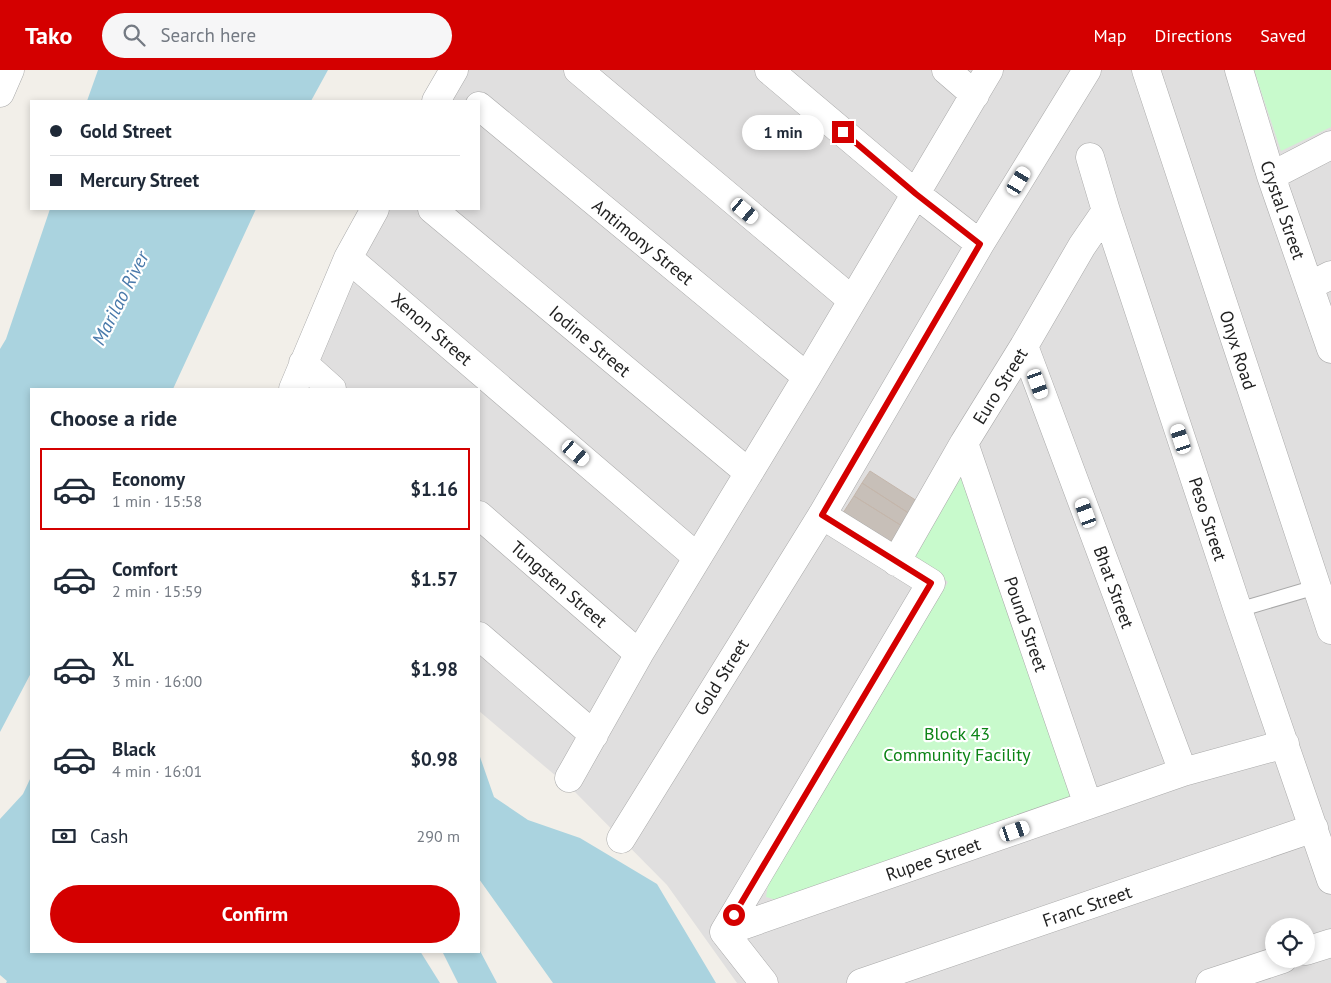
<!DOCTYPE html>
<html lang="en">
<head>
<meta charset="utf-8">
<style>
  :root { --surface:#fff; --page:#f6f6f7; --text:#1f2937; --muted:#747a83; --line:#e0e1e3; --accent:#d40000 }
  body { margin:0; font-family:"PT Sans",sans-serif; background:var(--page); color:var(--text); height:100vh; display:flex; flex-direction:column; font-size:19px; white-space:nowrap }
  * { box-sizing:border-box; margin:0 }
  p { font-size:16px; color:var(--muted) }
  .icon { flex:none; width:28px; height:28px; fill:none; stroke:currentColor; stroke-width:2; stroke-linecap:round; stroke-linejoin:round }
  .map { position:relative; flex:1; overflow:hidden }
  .drawer { position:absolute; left:30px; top:318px; width:450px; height:565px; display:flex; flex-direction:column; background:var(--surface); border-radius:0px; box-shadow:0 2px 8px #0003 }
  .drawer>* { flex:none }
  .hud { position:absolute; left:30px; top:30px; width:450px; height:110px; border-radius:0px; box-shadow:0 2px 8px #0003; display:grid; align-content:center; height:110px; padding:0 20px; background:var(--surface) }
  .fabs { position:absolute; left:1265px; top:848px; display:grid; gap:10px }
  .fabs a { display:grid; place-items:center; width:50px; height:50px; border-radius:50%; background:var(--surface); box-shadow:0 2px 8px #0003; font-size:25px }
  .end { position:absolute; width:22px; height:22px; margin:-11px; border:6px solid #d40000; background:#fff; box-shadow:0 0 0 2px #fff }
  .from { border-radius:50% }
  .bubble { position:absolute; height:35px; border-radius:18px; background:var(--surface); box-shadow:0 2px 8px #0003; font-size:16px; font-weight:600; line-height:35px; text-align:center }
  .car { position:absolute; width:15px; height:30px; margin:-15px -8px; border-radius:6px; box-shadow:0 0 4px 1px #0007; background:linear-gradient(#fff 24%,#345 0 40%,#fff 0 76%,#345 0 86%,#fff 0) }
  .hud b { display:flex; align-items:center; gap:18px; height:48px; font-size:19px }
  .hud b+b { border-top:1px solid var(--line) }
  .hud i { width:12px; height:12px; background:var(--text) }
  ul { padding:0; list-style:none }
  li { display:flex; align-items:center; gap:15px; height:82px; margin:0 10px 8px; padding:0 10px; border:2px solid transparent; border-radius:0px }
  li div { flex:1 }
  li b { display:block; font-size:19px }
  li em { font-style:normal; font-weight:600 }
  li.current { border-color:var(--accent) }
  li>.icon { width:45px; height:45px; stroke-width:1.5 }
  h2 { padding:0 20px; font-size:22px; line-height:60px }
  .pay { display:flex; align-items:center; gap:12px; height:55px; padding:0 20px; font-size:19px }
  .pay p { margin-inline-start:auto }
  .action { display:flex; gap:10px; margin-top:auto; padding:10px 20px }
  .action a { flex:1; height:58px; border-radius:30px; background:var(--accent); color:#fff; font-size:20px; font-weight:600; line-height:58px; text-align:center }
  header { display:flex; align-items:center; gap:30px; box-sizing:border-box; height:70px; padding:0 25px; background:var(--accent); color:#fff }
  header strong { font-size:24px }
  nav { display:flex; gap:28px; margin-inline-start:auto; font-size:18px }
  .search { width:350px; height:45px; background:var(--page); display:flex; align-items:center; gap:12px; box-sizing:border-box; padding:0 18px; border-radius:28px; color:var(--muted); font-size:19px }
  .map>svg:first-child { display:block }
</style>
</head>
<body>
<header>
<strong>Tako</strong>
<div class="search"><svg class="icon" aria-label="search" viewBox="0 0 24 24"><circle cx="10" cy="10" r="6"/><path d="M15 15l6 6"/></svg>Search here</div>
<nav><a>Map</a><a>Directions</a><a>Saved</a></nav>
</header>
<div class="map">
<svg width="1331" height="913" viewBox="0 0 1331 913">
  <rect width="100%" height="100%" fill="#f2efe9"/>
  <path fill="#e0dfdf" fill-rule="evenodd" d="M438,0H1331V913H737L667,815L575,722L479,641V319H281L361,139H479V31H421ZM1274,856H1306V889H1274Z"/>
  <path fill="#c8facc" d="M1254,0H1331V57L1281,81Z
    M963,403L1073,730L784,832L766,827L769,809L948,512L913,486Z"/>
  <path fill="#aad3df" d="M98,0H328L311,31H87Z
    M50,139H256L173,319H31V603L0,662V279L6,269Z
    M479,684L494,727L528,750L580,768L657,814L716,913H553L479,809Z
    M31,707V881H420L440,913H6L7,911L0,905V749L23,724Z
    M479,879L497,913H458L442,881H479Z"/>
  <path fill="#c7bfb8" stroke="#c4b6ab" d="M870,401L917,431L910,444L862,413Z
    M862,413L910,444L902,456L854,426Z
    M854,426L902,456L891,474L843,443Z"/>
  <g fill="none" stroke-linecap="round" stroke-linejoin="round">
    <g stroke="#a9a9a9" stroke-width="16">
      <path id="service" d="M1238,540L1316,517"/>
    </g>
    <g stroke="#a9a9a9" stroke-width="29">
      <path id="minor" d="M578,0L852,230
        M769,0L916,124L980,174
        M946,0L975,25
        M1146,0L1331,560
        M1239,0L1271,106L1331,279
        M0,23L10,0
        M436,31L454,0
        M479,36L807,307
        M1090,87L1106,141L1238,540L1331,810
        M1271,106L1331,75
        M432,139L749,403
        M348,188L697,487
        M1309,216L1331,205
        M1024,276L1183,702
        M303,293L332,319
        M293,319L348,188L375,139
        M964,373L1088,735
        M479,445L639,584
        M896,492L964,373L1024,276L1082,176L1106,141
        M479,566L594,665
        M569,708L639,584L807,307L989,0
        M621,769L822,445L980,174L1087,0
        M724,862L1183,702L1285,674
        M724,862L931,513L822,445
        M724,862L764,913
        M1306,881L1331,873
        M861,913L1314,758
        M1210,913L1283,889"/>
    </g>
    <use href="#service" stroke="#fff" stroke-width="14"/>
    <use href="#minor" stroke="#fff" stroke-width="28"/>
  </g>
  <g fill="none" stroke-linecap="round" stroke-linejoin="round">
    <path stroke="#d40000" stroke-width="6" d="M734,845L931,513L822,445L980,174L916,124L843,62"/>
  </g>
  <g text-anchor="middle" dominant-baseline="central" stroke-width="4.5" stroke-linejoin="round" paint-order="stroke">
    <g font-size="18" fill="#222" stroke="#fff">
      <text transform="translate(1283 140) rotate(71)">Crystal Street</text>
      <text transform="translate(643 172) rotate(39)">Antimony Street</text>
      <text transform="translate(432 259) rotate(41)">Xenon Street</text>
      <text transform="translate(590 271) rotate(40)">Iodine Street</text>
      <text transform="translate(1238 280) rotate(72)">Onyx Road</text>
      <text transform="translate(1000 316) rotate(-58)">Euro Street</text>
      <text transform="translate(1208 449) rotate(72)">Peso Street</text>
      <text transform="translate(559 514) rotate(41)">Tungsten Street</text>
      <text transform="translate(1114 517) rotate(70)">Bhat Street</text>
      <text transform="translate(1026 554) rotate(71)">Pound Street</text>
      <text transform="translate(721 607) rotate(-58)">Gold Street</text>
      <text transform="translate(933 789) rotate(-19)">Rupee Street</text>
      <text transform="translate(1087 836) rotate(-19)">Franc Street</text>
    </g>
    <g font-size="18" fill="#0c8416" stroke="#fff">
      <text x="957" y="663">Block 43<tspan x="957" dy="21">Community Facility</tspan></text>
    </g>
    <g font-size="19" font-style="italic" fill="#4a7aab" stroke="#fff">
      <text transform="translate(120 228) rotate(-63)">Marilao River</text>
    </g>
  </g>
</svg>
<div class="fabs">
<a><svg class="icon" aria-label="locate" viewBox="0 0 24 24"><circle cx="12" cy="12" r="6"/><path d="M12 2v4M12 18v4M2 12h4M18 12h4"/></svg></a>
</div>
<i class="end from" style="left:734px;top:845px"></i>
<i class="end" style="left:843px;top:62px"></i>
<div class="bubble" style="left:742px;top:45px;width:82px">1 min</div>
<i class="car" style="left:1019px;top:111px;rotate:31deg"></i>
<i class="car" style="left:745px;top:141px;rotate:130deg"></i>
<i class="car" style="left:1038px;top:314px;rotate:160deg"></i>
<i class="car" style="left:1181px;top:369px;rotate:342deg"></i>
<i class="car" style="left:576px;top:383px;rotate:131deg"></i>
<i class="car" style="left:1086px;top:443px;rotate:340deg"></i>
<i class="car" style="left:1015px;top:761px;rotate:71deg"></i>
<div class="hud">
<b><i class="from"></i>Gold Street</b>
<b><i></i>Mercury Street</b>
</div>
<section class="drawer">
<h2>Choose a ride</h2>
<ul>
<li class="current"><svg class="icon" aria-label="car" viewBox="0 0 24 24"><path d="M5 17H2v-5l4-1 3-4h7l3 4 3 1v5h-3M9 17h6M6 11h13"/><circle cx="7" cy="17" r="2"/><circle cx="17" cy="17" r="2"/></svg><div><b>Economy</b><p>1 min · 15:58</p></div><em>$1.16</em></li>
<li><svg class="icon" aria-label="car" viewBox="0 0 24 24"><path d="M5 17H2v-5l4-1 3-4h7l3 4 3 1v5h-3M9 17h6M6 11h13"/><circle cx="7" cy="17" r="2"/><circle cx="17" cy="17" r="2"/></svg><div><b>Comfort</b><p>2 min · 15:59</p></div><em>$1.57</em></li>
<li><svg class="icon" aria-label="car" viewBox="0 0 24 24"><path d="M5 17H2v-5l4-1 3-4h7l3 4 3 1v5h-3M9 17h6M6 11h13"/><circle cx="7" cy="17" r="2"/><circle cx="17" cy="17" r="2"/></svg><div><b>XL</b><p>3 min · 16:00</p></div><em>$1.98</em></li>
<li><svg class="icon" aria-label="car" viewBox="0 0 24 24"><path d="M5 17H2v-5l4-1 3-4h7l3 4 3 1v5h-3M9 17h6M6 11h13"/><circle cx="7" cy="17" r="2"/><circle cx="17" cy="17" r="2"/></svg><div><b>Black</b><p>4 min · 16:01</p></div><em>$0.98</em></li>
</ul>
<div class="pay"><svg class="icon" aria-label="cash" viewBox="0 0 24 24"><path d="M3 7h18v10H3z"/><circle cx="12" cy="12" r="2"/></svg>Cash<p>290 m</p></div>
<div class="action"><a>Confirm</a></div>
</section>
</div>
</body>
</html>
